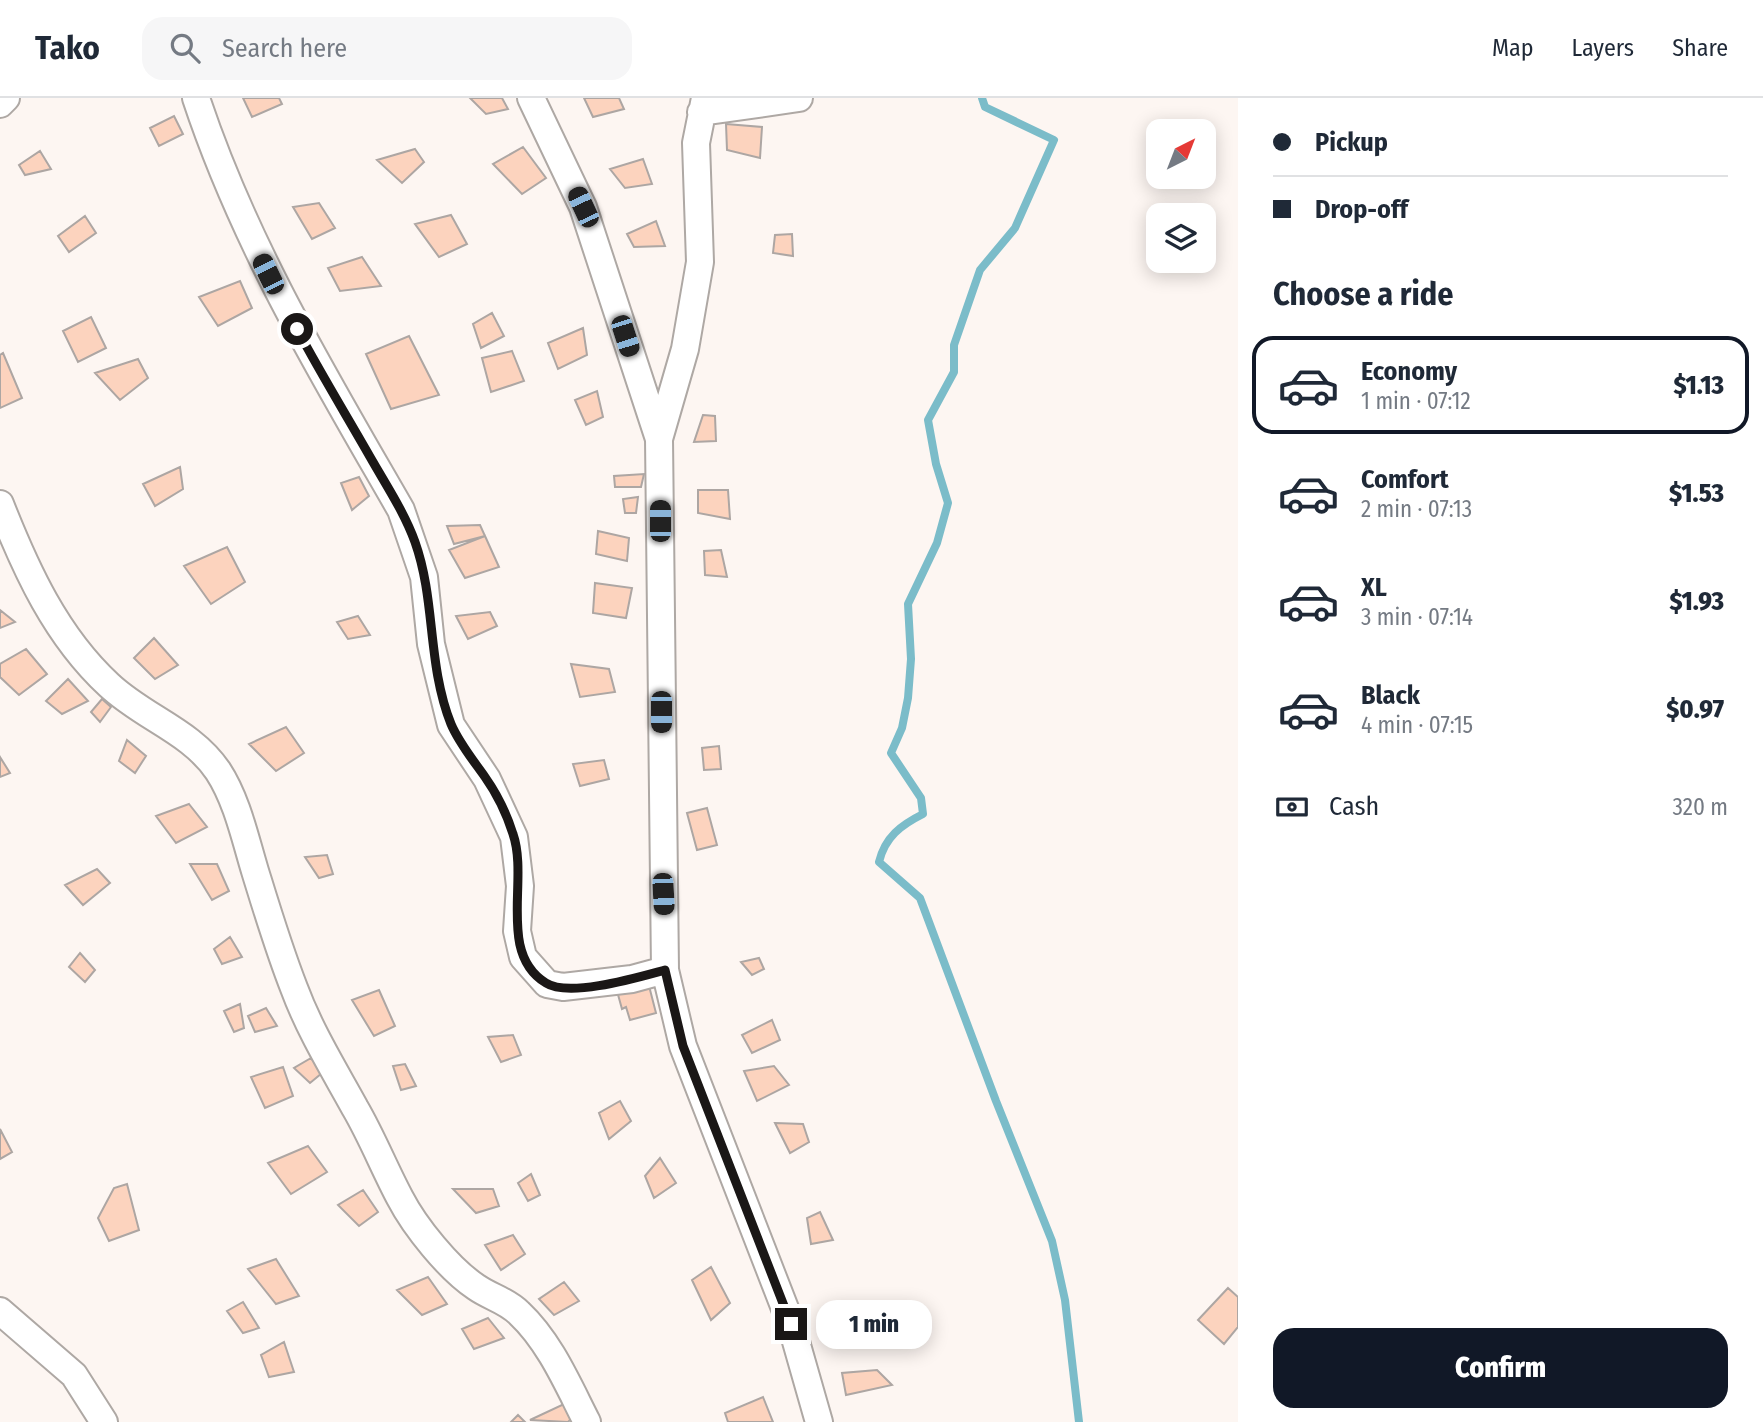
<!DOCTYPE html>
<html lang="en">
<head>
<meta charset="utf-8">
<style>
  :root { --surface:#fff; --page:#f6f6f7; --text:#1f2937; --muted:#747a83; --line:#e0e1e3; --accent:#111827 }
  body { margin:0; font-family:"Fira Sans Condensed",sans-serif; background:var(--page); color:var(--text); height:100vh; display:flex; flex-direction:column; font-size:26px; white-space:nowrap }
  * { box-sizing:border-box; margin:0 }
  p { font-size:23px; color:var(--muted) }
  .icon { flex:none; width:38px; height:38px; fill:none; stroke:currentColor; stroke-width:2; stroke-linecap:round; stroke-linejoin:round }
  .map { position:relative; flex:1; overflow:hidden }
  .sheet { display:flex; flex-direction:column; background:var(--surface); width:525px }
  .sheet>* { flex:none }
  .hud { display:grid; align-content:center; height:154px; padding:0 35px; background:var(--surface) }
  .needle { width:46px; rotate:42deg }
  .buttons { position:absolute; left:1146px; top:21px; display:grid; gap:14px }
  .buttons a { display:grid; place-items:center; width:70px; height:70px; border-radius:14px; background:var(--surface); box-shadow:0 4px 18px #0003; font-size:35px }
  .end { position:absolute; width:32px; height:32px; margin:-16px; border:9px solid #1a1716; background:#fff; box-shadow:0 0 0 4px #fff }
  .from { border-radius:50% }
  .bubble { position:absolute; height:49px; border-radius:21px; background:var(--surface); box-shadow:0 4px 18px #0003; font-size:23px; font-weight:800; line-height:49px; text-align:center }
  .car { position:absolute; width:21px; height:42px; margin:-21px -10px; border-radius:9px; box-shadow:0 0 5px 2px #0007; background:linear-gradient(#222 24%,#8ab4d8 0 40%,#222 0 76%,#8ab4d8 0 86%,#222 0) }
  .hud b { display:flex; align-items:center; gap:24px; height:66px; font-size:26px }
  .hud b+b { border-top:2px solid var(--line) }
  .hud i { width:18px; height:18px; background:var(--text) }
  ul { padding:0; list-style:none }
  li { display:flex; align-items:center; gap:21px; height:98px; margin:0 14px 10px; padding:0 21px; border:4px solid transparent; border-radius:21px }
  li div { flex:1 }
  li b { display:block; font-size:26px }
  li em { font-style:normal; font-weight:800 }
  li.active { border-color:var(--accent) }
  li>.icon { width:63px; height:63px; stroke-width:1.5 }
  h2 { padding:0 35px; font-size:32px; line-height:84px }
  .pay { display:flex; align-items:center; gap:18px; height:77px; padding:0 35px; font-size:26px }
  .pay p { margin-inline-start:auto }
  .action { display:flex; gap:14px; margin-top:auto; padding:14px 35px }
  .action a { flex:1; height:80px; border-radius:21px; background:var(--accent); color:#fff; font-size:28px; font-weight:800; line-height:80px; text-align:center }
  header { display:flex; align-items:center; gap:42px; box-sizing:border-box; height:98px; padding:0 35px; background:var(--surface); border-bottom:2px solid var(--line) }
  header strong { font-size:33px }
  nav { display:flex; gap:38px; margin-inline-start:auto; font-size:24px }
  .search { width:490px; height:63px; background:var(--page); display:flex; align-items:center; gap:18px; box-sizing:border-box; padding:0 24px; border-radius:21px; color:var(--muted); font-size:26px }
  main { display:flex; flex:1; min-height:0 }
  .map>svg:first-child { display:block }
</style>
</head>
<body>
<header>
<strong>Tako</strong>
<div class="search"><svg class="icon" aria-label="search" viewBox="0 0 24 24"><circle cx="10" cy="10" r="6"/><path d="M15 15l6 6"/></svg>Search here</div>
<nav><a>Map</a><a>Layers</a><a>Share</a></nav>
</header>
<main>
<div class="map">
<svg width="1238" height="1324" viewBox="0 0 1238 1324">
  <rect width="100%" height="100%" fill="#fdf6f2"/>
  <g fill="none" stroke-linecap="round" stroke-linejoin="round">
    <path stroke="#7bbcc9" stroke-width="8" d="M982,0L985,9L1054,42L1015,130L980,172L954,247V274L928,322L936,366L948,405L937,445L908,506L911,561L908,600L902,630L891,655L921,700L923,716C901,727 885,739 879,764L920,800L996,1003L1052,1143L1065,1202L1079,1324"/>
  </g>
  <path fill="#fcd3be" stroke="#ada6a3" stroke-width="2" d="M243,0H279L282,6L252,19Z
    M470,0H502L508,11L486,16Z
    M584,0H619L624,11L593,19Z
    M174,18L183,36L159,48L150,30Z
    M726,26L762,29L760,60L727,52Z
    M523,49L546,80L522,96L493,66Z
    M415,51L424,64L402,85L377,62Z
    M40,53L51,71L25,77L19,67Z
    M643,61L652,86L625,90L610,71Z
    M319,105L335,130L312,141L293,109Z
    M451,117L467,146L439,159L415,126Z
    M85,118L96,135L69,154L58,138Z
    M656,123L665,148L634,149L627,136Z
    M792,136L793,158L773,155L775,137Z
    M362,159L381,188L340,193L328,170Z
    M240,183L252,210L218,228L199,199Z
    M492,215L504,238L481,250L473,226Z
    M91,219L106,250L78,264L63,233Z
    M583,230L587,257L558,271L548,245Z
    M409,238L439,297L391,311L366,256Z
    M512,253L524,283L491,294L482,260Z
    M3,255L22,300L0,310V257Z
    M138,261L148,280L120,302L95,275Z
    M597,293L603,319L586,327L575,302Z
    M703,317L715,318L716,343L694,344Z
    M180,369L183,391L155,408L143,386Z
    M644,376L641,389H615L614,378Z
    M359,379L369,398L352,412L341,385Z
    M698,392H728L730,421L698,415Z
    M638,399L636,415H625L623,401Z
    M480,427L485,438L454,446L447,428Z
    M598,433L629,440L627,463L596,456Z
    M485,438L499,469L465,480L449,452Z
    M227,449L245,484L211,506L184,468Z
    M721,452L727,479L705,477L704,453Z
    M595,485L632,490L626,520L593,515Z
    M0,512L15,524L0,530Z
    M490,514L497,528L468,541L456,518Z
    M358,518L370,537L348,541L337,524Z
    M154,540L178,567L155,581L134,560Z
    M26,551L47,576L19,597L0,579V566Z
    M571,566L609,571L615,594L580,599Z
    M68,581L88,603L62,616L46,603Z
    M102,601L111,609L100,624L91,614Z
    M286,629L304,655L276,673L249,646Z
    M127,642L146,658L135,675L119,663Z
    M719,648L721,671L704,672L702,650Z
    M0,659L10,675L0,679Z
    M604,662L609,681L580,688L573,666Z
    M189,706L207,729L176,745L156,718Z
    M707,710L717,747L697,752L687,715Z
    M327,757L333,776L319,780L305,759Z
    M190,766H217L229,793L212,802Z
    M97,771L110,785L83,807L65,787Z
    M230,839L242,859L222,866L214,851Z
    M80,855L95,872L85,884L69,869Z
    M759,860L764,871L752,877L741,864Z
    M648,884L656,915L630,922L626,909L622,911L617,893Z
    M379,892L395,928L374,938L352,902Z
    M240,906L244,930L234,934L224,913Z
    M266,910L277,928L255,934L248,918Z
    M772,922L780,942L752,955L742,937Z
    M513,937L521,957L501,964L488,939Z
    M311,960L322,975L310,985L294,970Z
    M405,966L416,988L401,992L393,968Z
    M774,968L789,987L757,1003L744,973Z
    M283,969L293,998L265,1010L251,979Z
    M620,1003L631,1023L609,1041L599,1015Z
    M775,1025L803,1026L809,1044L790,1055Z
    M0,1031L12,1054L0,1061Z
    M308,1048L327,1074L291,1096L268,1065Z
    M660,1060L676,1085L654,1100L645,1078Z
    M531,1076L540,1097L528,1103L518,1085Z
    M127,1086L139,1132L109,1143L98,1120L114,1090Z
    M453,1091H493L499,1108L476,1115Z
    M363,1092L378,1114L359,1128L338,1107Z
    M820,1114L833,1142L811,1146L807,1120Z
    M513,1137L525,1156L501,1172L485,1147Z
    M276,1161L299,1198L276,1206L248,1171Z
    M711,1169L730,1205L711,1222L692,1182Z
    M428,1179L447,1206L422,1217L397,1192Z
    M564,1184L579,1203L554,1217L539,1201Z
    M1228,1190L1238,1199V1229L1224,1246L1198,1222Z
    M243,1204L259,1230L243,1235L227,1213Z
    M488,1220L504,1240L474,1251L462,1231Z
    M284,1244L294,1274L269,1279L261,1257Z
    M877,1272L892,1287L846,1297L842,1275Z
    M763,1299L773,1324H728L725,1315Z
    M564,1306L572,1320L568,1324L530,1322Z
    M518,1317L525,1324H511Z"/>
  <g fill="none" stroke-linecap="round" stroke-linejoin="round">
    <g stroke="#aea8a4" stroke-width="30">
      <path id="minor" d="M196,0C245,148 324,278 401,412L424,479L431,546L451,627L487,681L514,739L520,788L517,833L523,859L547,886L563,889L632,881L665,872
        M531,0L583,109L659,341L665,872L683,948L791,1226L819,1324
        M0,6L6,0
        M701,14L799,0
        M659,341L685,251L700,164L696,45L705,0
        M0,406C26,472 56,538 109,587C144,620 191,633 218,673C237,702 245,740 255,773C267,812 279,852 294,890C310,933 333,970 355,1010C372,1039 384,1070 400,1100C415,1129 449,1171 476,1189C490,1199 506,1202 519,1215C550,1244 568,1287 587,1324
        M0,1213L74,1277L104,1324"/>
    </g>
    <use href="#minor" stroke="#fff" stroke-width="26"/>
  </g>
  <g fill="none" stroke-linecap="round" stroke-linejoin="round">
    <path stroke="#1a1716" stroke-width="9" d="M297,231C321,276 348,320 373,364C388,390 405,416 415,444C436,503 427,566 451,626C459,645 473,662 485,679C497,696 507,717 513,736C529,782 497,855 546,885C569,900 639,879 665,872L683,948L791,1226"/>
  </g>
</svg>
<div class="buttons">
<a><svg class="needle" viewBox="-14 -14 28 28"><path d="M0-13l5 13h-10z" fill="#e53935"/><path d="M0 13l5-13h-10z" fill="#747a83"/></svg></a>
<a><svg class="icon" aria-label="layers" viewBox="0 0 24 24"><path d="M12 4l9 5-9 5-9-5zM3 14l9 5 9-5"/></svg></a>
</div>
<i class="end from" style="left:297px;top:231px"></i>
<i class="end" style="left:791px;top:1226px"></i>
<div class="bubble" style="left:816px;top:1202px;width:116px">1 min</div>
<i class="car" style="left:583px;top:109px;rotate:335deg"></i>
<i class="car" style="left:268px;top:176px;rotate:334deg"></i>
<i class="car" style="left:625px;top:238px;rotate:162deg"></i>
<i class="car" style="left:660px;top:423px;rotate:0deg"></i>
<i class="car" style="left:661px;top:614px;rotate:180deg"></i>
<i class="car" style="left:663px;top:796px;rotate:177deg"></i>
</div>
<section class="sheet">
<div class="hud">
<b><i class="from"></i>Pickup</b>
<b><i></i>Drop-off</b>
</div>
<h2>Choose a ride</h2>
<ul>
<li class="active"><svg class="icon" aria-label="car" viewBox="0 0 24 24"><path d="M5 17H2v-5l4-1 3-4h7l3 4 3 1v5h-3M9 17h6M6 11h13"/><circle cx="7" cy="17" r="2"/><circle cx="17" cy="17" r="2"/></svg><div><b>Economy</b><p>1 min · 07:12</p></div><em>$1.13</em></li>
<li><svg class="icon" aria-label="car" viewBox="0 0 24 24"><path d="M5 17H2v-5l4-1 3-4h7l3 4 3 1v5h-3M9 17h6M6 11h13"/><circle cx="7" cy="17" r="2"/><circle cx="17" cy="17" r="2"/></svg><div><b>Comfort</b><p>2 min · 07:13</p></div><em>$1.53</em></li>
<li><svg class="icon" aria-label="car" viewBox="0 0 24 24"><path d="M5 17H2v-5l4-1 3-4h7l3 4 3 1v5h-3M9 17h6M6 11h13"/><circle cx="7" cy="17" r="2"/><circle cx="17" cy="17" r="2"/></svg><div><b>XL</b><p>3 min · 07:14</p></div><em>$1.93</em></li>
<li><svg class="icon" aria-label="car" viewBox="0 0 24 24"><path d="M5 17H2v-5l4-1 3-4h7l3 4 3 1v5h-3M9 17h6M6 11h13"/><circle cx="7" cy="17" r="2"/><circle cx="17" cy="17" r="2"/></svg><div><b>Black</b><p>4 min · 07:15</p></div><em>$0.97</em></li>
</ul>
<div class="pay"><svg class="icon" aria-label="cash" viewBox="0 0 24 24"><path d="M3 7h18v10H3z"/><circle cx="12" cy="12" r="2"/></svg>Cash<p>320 m</p></div>
<div class="action"><a>Confirm</a></div>
</section>
</main>
</body>
</html>
